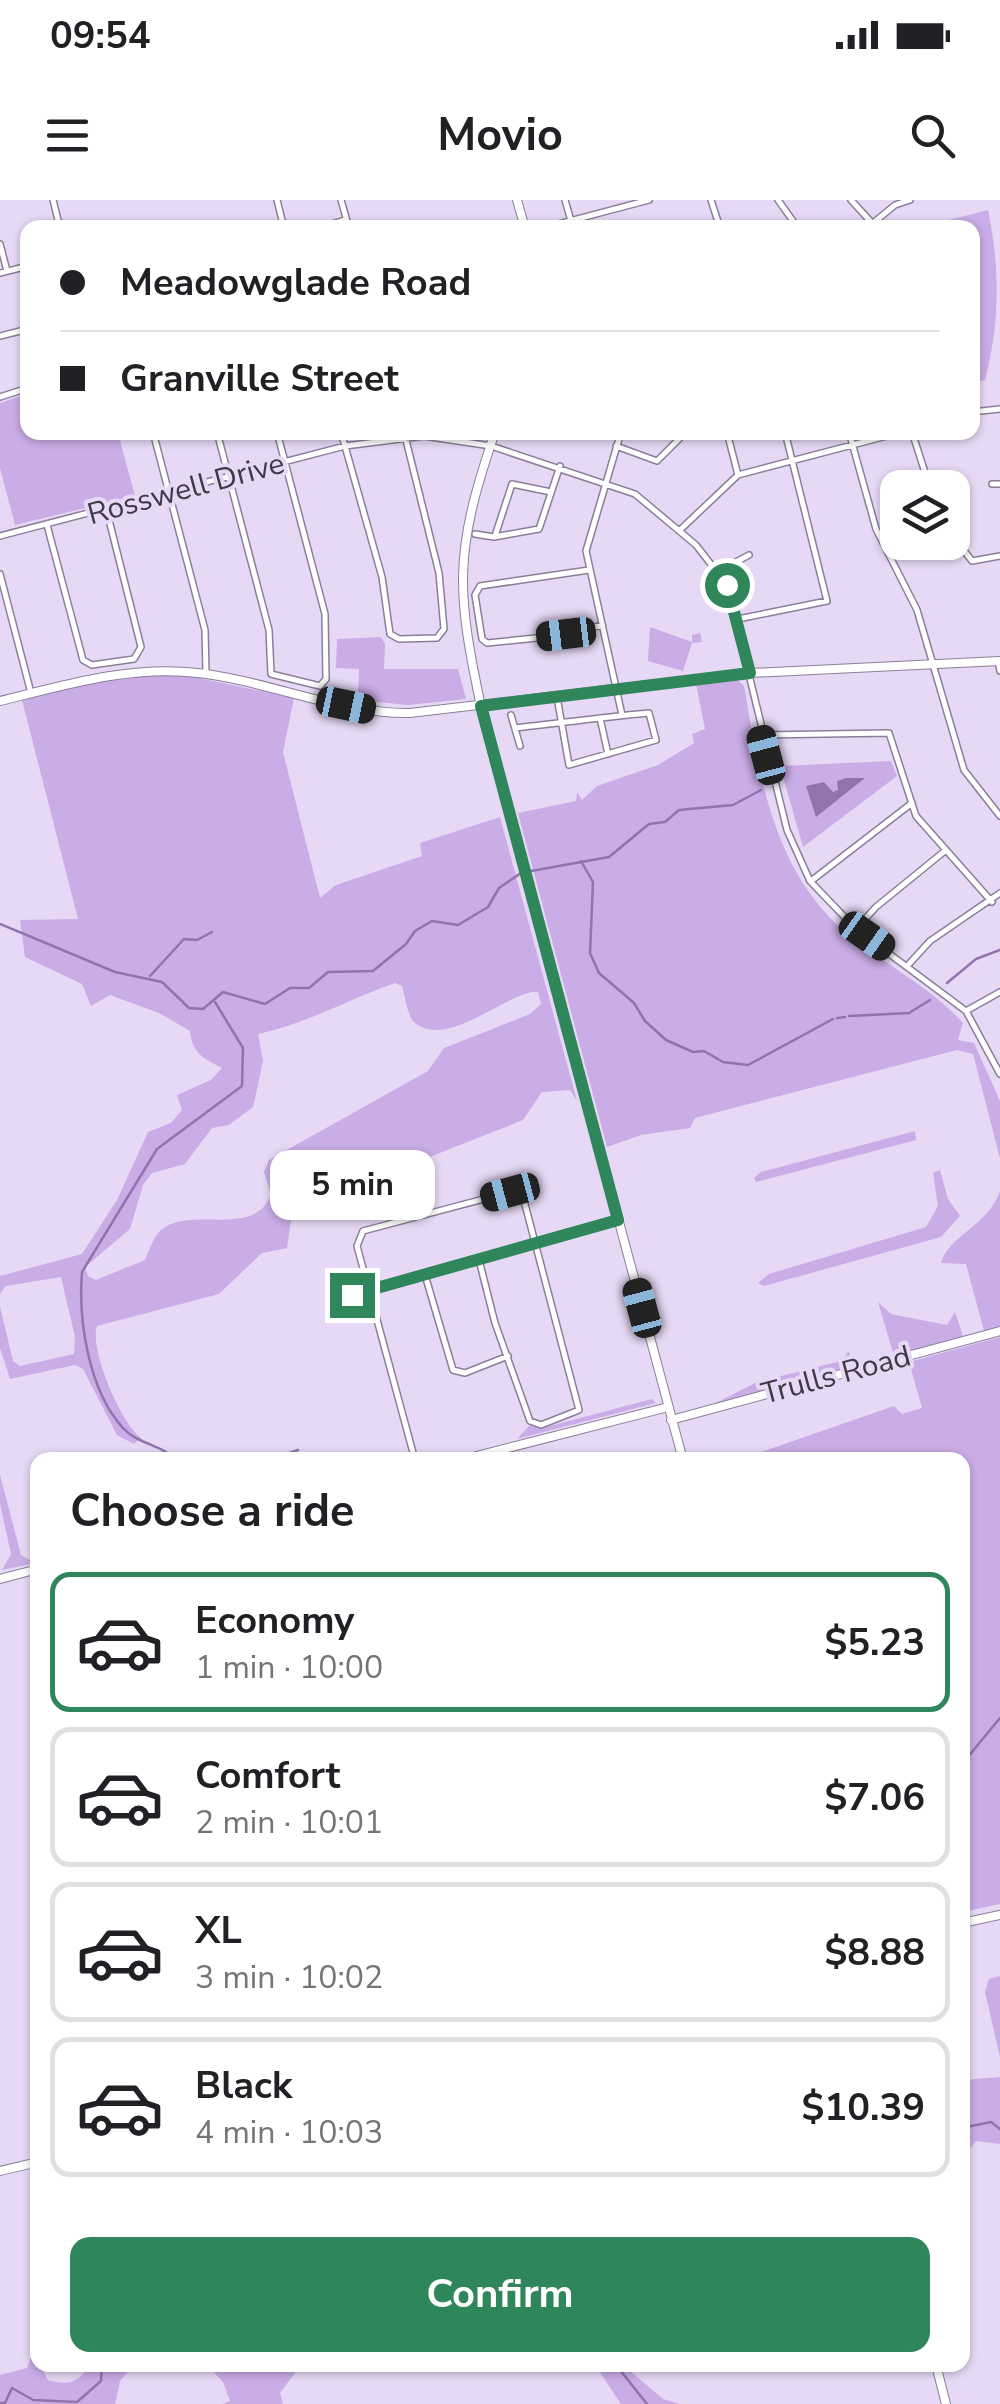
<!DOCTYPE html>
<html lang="en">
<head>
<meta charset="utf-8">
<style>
  :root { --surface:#fff; --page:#f2f2f2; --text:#202124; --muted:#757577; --line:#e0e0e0; --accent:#2f865a }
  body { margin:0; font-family:"Nunito Sans",sans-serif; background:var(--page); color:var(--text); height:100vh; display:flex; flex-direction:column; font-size:38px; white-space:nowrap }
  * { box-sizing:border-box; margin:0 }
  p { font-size:32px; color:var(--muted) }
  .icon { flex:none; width:55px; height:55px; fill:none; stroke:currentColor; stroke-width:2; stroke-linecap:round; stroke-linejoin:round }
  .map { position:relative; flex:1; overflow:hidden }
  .panel { position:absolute; left:30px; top:1252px; width:940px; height:920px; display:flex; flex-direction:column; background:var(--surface); border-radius:20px; box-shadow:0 2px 8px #0004 }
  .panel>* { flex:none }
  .top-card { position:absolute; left:20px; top:20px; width:960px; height:220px; border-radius:20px; box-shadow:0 2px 8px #0004; display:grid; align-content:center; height:220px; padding:0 40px; background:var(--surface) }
  .fabs { position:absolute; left:880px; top:270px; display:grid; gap:20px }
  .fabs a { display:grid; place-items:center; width:90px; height:90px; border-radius:20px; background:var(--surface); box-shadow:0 2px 8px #0004; font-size:50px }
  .end { position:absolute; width:45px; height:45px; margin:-22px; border:12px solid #2f865a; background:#fff; box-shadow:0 0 0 5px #fff }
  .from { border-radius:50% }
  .bubble { position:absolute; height:70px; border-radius:20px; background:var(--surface); box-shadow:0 2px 8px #0004; font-size:32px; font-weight:700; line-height:70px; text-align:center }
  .car { position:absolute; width:30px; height:60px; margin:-30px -15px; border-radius:12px; box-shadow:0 0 8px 2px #0007; background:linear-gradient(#222 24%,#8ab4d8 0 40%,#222 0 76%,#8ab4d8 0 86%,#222 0) }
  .top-card b { display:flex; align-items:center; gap:35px; height:95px; font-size:38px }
  .top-card b+b { border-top:2px solid var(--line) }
  .top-card i { width:25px; height:25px; background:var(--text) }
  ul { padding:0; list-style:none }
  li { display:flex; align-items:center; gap:30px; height:140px; margin:0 20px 15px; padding:0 20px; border:5px solid var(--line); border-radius:20px }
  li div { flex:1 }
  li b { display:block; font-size:38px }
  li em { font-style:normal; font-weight:700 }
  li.selected { border-color:var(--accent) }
  li>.icon { width:90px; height:90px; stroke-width:1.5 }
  h2 { padding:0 40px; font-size:45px; line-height:120px }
  .primary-button { display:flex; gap:20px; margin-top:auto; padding:20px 40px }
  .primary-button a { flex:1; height:115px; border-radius:20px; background:var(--accent); color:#fff; font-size:40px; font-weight:700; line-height:115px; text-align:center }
  .status { display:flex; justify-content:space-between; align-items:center; height:70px; padding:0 50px; background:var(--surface); direction:ltr }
  .status svg { height:28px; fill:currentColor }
  header { display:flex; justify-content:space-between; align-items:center; height:130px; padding:0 40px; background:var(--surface); font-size:45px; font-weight:700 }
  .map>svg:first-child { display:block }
</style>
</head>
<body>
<div class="status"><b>09:54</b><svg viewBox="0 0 49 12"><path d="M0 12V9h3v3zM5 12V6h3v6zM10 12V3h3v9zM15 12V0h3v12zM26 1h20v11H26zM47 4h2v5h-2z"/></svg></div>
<header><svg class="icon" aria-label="menu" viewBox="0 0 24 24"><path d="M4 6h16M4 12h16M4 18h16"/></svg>Movio<svg class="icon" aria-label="search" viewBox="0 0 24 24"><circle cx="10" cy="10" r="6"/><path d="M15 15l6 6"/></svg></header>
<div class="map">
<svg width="1000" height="2204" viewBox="0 0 1000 2204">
  <rect width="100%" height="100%" fill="#e7d9f5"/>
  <path fill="#caace7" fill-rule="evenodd" d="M988,10C1000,68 1000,123 985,180L973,183L972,28L922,27Z
    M27,194L28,232L118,233L135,296L15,325L0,268V203Z
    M650,427L692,442V435L700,433L702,442L692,443L683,471L648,461Z
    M381,437L385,444L384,469H458L466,499L408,505L358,500L359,469L336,468L337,439Z
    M153,475L189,476L294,498L283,552L320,698L336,685L422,656L420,643L500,617L577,901L570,890L542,892L523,920L389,973L381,996L373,998L353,986L292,1014L287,1048L262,1053L219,1094L97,1126C89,1148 121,1224 141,1238L134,1244L117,1235L83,1169L75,1165L10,1179L0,1148V1106L13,1161L20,1166L74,1154L75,1137L61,1077L6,1086L0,1094V1076L82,1054L117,1000L148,932L171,923L182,910L177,895L211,880L222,868C203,858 192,853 190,831L159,813L110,795L91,806L82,784L25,757L20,720L78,719L22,500L102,481ZM395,783L402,786C405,796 407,816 415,823C447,848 500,798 532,792H538L541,804L530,814L444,848L428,871L269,960L264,972L271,994C255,1040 190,1004 160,1031C153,1038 149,1051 145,1060L96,1080L88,1076L85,1067L130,1029L143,985L152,973L185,964L212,928L229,925L253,907L263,861L258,834C306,824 349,799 395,783Z
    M736,478L744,486C759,575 774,674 848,734C885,765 931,787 963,823L958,840L974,843L1000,901V958L973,854L957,850L695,918L690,928L641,935L607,947L518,613L576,601L577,592L582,600L597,586L658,565L694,543L692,534L705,529L696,484Z
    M891,561L897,576L803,647L780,566Z
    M915,931L916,940L756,982L754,978L761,972Z
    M940,970L948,999L960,1016L941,1037L764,1086L758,1083L769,1074L926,1027L938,1006L933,973Z
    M1000,991V1126L984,1131L966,1064L941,1063C949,1035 988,1026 1000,991Z
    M878,1102L891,1114L947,1125L955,1112L963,1136L894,1156Z
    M1000,1137V1704L963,1712L962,1260H738L894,1206L902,1214L922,1208L909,1162Z
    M849,1151L852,1166L710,1206L757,1182L841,1161Z
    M652,1199L656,1203L517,1239L529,1226L546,1227Z
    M0,1275L21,1355L35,1363L2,1370L11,1354L0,1304Z
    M1000,1776V1857L985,1792L989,1779Z
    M1000,1877V1944L976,1941L965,1955L963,1971V1880Z
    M33,2152L48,2180C68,2186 78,2183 90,2165H134L120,2181L115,2204H0V2175L27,2168Z
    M207,2165H301L280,2193L283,2204H223L230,2201L223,2182Z
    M595,2165H623L663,2199L680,2204H621Z"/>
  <path fill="#9273ae" d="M846,578H865L816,617L806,586L824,582L833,592L838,590L837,581Z"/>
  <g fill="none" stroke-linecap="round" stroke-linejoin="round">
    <path stroke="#9273ae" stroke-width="2.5" d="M581,661L593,682L590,753L599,773L634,803L645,821L666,840L693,852L704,851L723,862L748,865L833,819
      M531,671L609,657L649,624L665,622L679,610L733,605L761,590
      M0,724L115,772L162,782L189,808L203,809L223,792L265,804L290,788H309L328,772L373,771L406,744L415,731L432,721L458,725L488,707L499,688L521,673
      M150,776L184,739L197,740L212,732
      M947,783L976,759L1000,750
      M849,816L909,813L930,800
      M837,818L845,817
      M176,1260C161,1244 137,1244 123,1228C89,1191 78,1121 82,1072L157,949L242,886L243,848L215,802
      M269,1260L298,1250
      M962,1564L1000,1518
      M962,1928L991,1922L1000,1929
      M616,2165L647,2204
      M0,2203H5L12,2188L33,2200L77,2202L101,2181L102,2165"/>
    <g stroke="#8b7f98" stroke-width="8">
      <path id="street" d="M53,0L60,28
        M277,0L284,28
        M341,0L349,28
        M565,0L571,21
        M711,0L720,28
        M778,0L798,28
        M851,0L872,23
        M319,28L345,20
        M543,28L649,0
        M867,28L895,5L910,0
        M0,44L7,71
        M0,73L28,66
        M0,136L28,129
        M0,197L28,188
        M972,212L1000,209
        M153,232L205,430L206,473
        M217,232L269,430L271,474L320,486L326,479L325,414L277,232
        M341,232L382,377L390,434L399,439L437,438L444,429L439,373L404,232
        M621,232L586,351L622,515
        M727,232L738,275
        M849,232L876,329L917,410L964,570L1000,616
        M912,232L930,288
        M616,246L657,261L686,232
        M992,284H1000
        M47,325L83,460L92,465L134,459L141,447L107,312
        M680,330L738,275L902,232
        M475,334L494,337L539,329L560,266
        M952,335L972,361L1000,356
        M0,336L345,246L424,236L491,246L635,294L696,345L727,385L787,630L810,681L856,729L966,811L1000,874
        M495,336L512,284L551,292
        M589,370L480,386L475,395L482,439L487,443L566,435L602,425
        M719,371L749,355
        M0,374L31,493
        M738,419L827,401L785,232
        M998,461L1000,471
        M511,515L520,546
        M600,518L608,554
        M515,528C560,523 604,517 649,513L656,540L569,565L557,497
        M761,535L889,533L916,616L992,702
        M811,681L912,603
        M856,729L876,707L946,650
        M909,764L930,741L1000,693
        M966,811L1000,792
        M425,1075L453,1170L465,1173L508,1156
        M352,1095L618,1020
        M415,1260L357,1046L363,1031L510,992L522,993L579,1210L541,1225L530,1221L495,1123L479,1060"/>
    </g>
    <g stroke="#8b7f98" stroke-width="10">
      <path id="secondary" d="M517,0L525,28
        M495,232C453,355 456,390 483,516L683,1260
        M0,501C65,485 130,465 198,473C269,481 338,514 410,513L750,473L1000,461
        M671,1220L1000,1131
        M461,1260L668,1207
        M0,1379L38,1369
        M962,1723L1000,1715
        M0,1971L38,1962
        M936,2165L946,2204"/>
    </g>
    <use href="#street" stroke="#fff" stroke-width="5"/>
    <use href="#secondary" stroke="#fff" stroke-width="8"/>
  </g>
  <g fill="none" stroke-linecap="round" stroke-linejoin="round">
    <path stroke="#2f865a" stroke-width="12" d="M352,1095L618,1020L481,506L750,473L727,385"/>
  </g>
  <g text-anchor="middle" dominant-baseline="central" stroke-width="8" stroke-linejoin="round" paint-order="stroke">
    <g font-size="30" fill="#3e3944" stroke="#e7d9f5">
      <text transform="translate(186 289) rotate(-15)">Rosswell Drive</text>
      <text transform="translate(836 1175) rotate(-15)">Trulls Road</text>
    </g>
  </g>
</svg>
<div class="fabs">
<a><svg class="icon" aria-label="layers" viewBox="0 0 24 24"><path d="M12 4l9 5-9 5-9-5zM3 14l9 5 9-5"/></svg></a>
</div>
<i class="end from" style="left:727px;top:385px"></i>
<i class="end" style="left:352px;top:1095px"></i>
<div class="bubble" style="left:270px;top:950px;width:165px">5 min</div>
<i class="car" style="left:566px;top:434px;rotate:263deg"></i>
<i class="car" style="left:346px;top:505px;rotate:102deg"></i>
<i class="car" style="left:766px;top:555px;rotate:345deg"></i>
<i class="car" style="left:867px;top:736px;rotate:125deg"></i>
<i class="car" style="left:510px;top:992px;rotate:255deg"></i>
<i class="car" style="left:642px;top:1108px;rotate:345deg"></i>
<div class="top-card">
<b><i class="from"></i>Meadowglade Road</b>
<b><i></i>Granville Street</b>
</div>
<section class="panel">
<h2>Choose a ride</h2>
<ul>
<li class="selected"><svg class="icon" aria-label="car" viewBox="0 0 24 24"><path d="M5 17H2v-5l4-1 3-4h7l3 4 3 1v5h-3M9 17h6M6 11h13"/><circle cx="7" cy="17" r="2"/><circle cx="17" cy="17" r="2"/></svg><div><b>Economy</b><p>1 min · 10:00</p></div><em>$5.23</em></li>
<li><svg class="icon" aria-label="car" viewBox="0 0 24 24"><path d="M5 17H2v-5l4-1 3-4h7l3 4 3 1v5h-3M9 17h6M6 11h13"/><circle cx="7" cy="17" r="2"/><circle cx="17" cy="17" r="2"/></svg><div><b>Comfort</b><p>2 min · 10:01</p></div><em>$7.06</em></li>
<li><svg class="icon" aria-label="car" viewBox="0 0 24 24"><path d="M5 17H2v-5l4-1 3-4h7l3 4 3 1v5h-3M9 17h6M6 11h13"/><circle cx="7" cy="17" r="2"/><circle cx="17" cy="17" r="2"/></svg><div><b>XL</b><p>3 min · 10:02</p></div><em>$8.88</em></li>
<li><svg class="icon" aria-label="car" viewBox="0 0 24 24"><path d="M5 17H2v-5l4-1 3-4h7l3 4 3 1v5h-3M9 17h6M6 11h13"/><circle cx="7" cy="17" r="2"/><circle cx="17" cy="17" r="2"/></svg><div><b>Black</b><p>4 min · 10:03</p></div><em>$10.39</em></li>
</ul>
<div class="primary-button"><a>Confirm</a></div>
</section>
</div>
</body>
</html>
